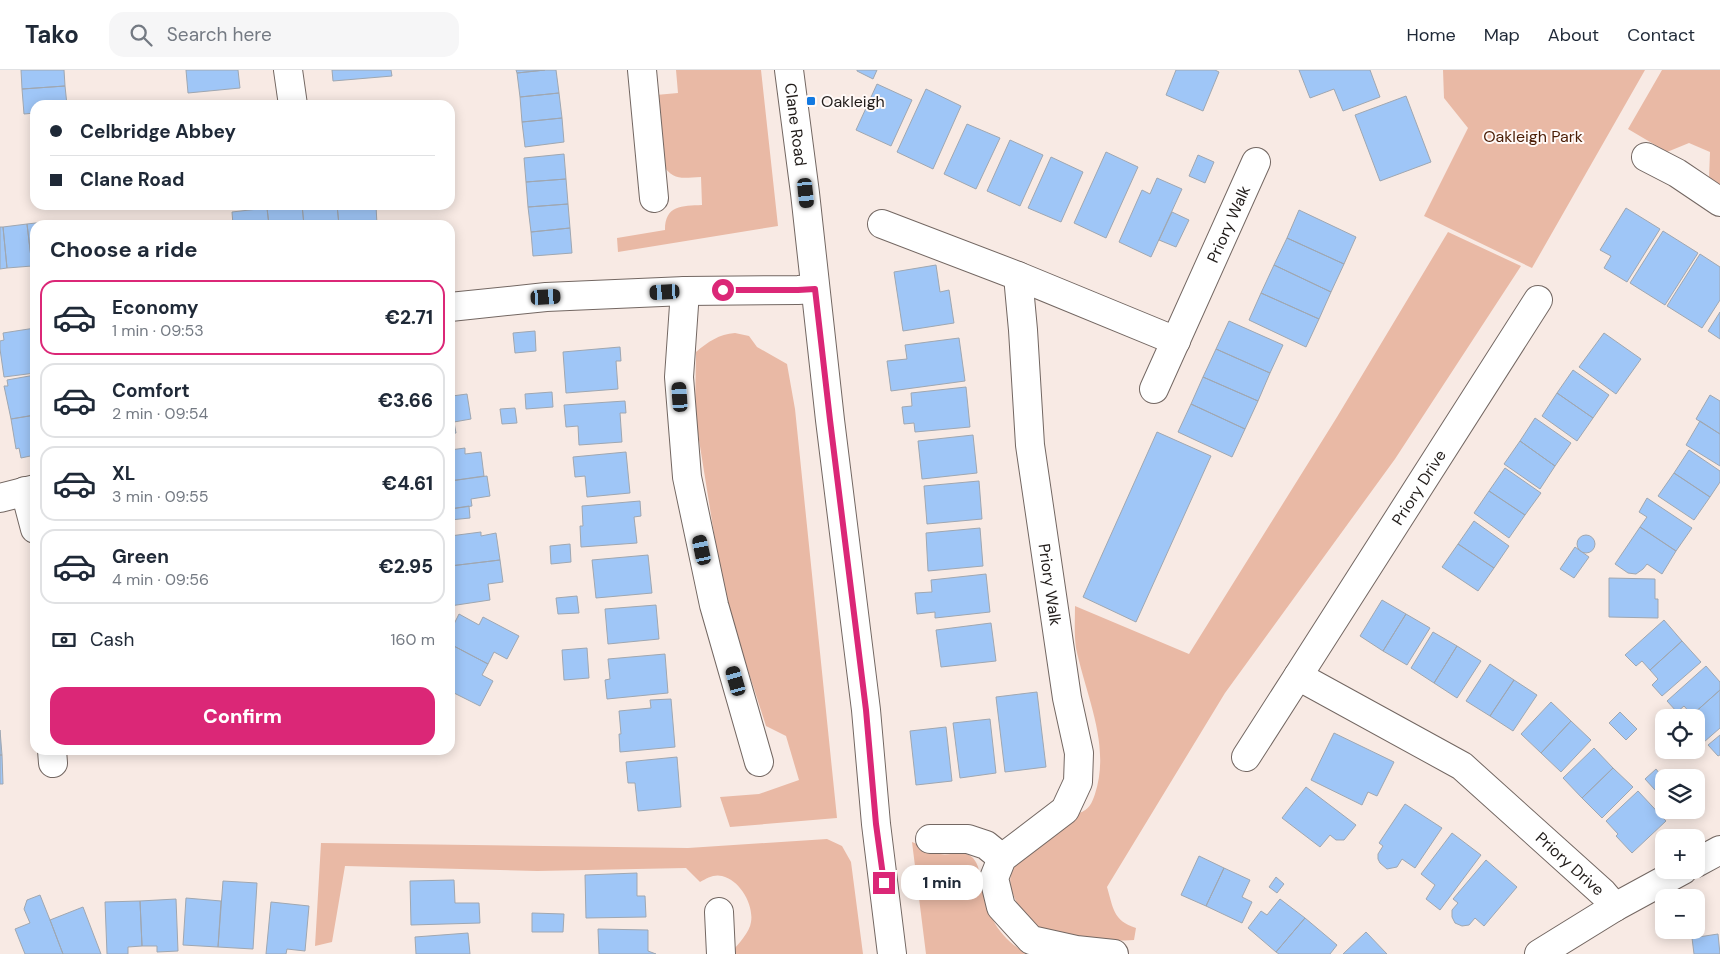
<!DOCTYPE html>
<html lang="en">
<head>
<meta charset="utf-8">
<style>
  :root { --surface:#fff; --page:#f6f6f7; --text:#1f2937; --muted:#747a83; --line:#e0e1e3; --accent:#db2777 }
  body { margin:0; font-family:"DM Sans",sans-serif; background:var(--page); color:var(--text); height:100vh; display:flex; flex-direction:column; font-size:19px; white-space:nowrap }
  * { box-sizing:border-box; margin:0 }
  p { font-size:16px; color:var(--muted) }
  .icon { flex:none; width:28px; height:28px; fill:none; stroke:currentColor; stroke-width:2; stroke-linecap:round; stroke-linejoin:round }
  .map { position:relative; flex:1; overflow:hidden }
  .sheet { position:absolute; left:30px; top:150px; width:425px; height:535px; display:flex; flex-direction:column; background:var(--surface); border-radius:15px; box-shadow:0 2px 12px #0003 }
  .sheet>* { flex:none }
  .top-card { position:absolute; left:30px; top:30px; width:425px; height:110px; border-radius:15px; box-shadow:0 2px 12px #0003; display:grid; align-content:center; height:110px; padding:0 20px; background:var(--surface) }
  .tools { position:absolute; left:1655px; top:639px; display:grid; gap:10px }
  .tools a { display:grid; place-items:center; width:50px; height:50px; border-radius:10px; background:var(--surface); box-shadow:0 2px 12px #0003; font-size:25px }
  .end { position:absolute; width:22px; height:22px; margin:-11px; border:6px solid #db2777; background:#fff; box-shadow:0 0 0 2px #fff }
  .from { border-radius:50% }
  .bubble { position:absolute; height:35px; border-radius:15px; background:var(--surface); box-shadow:0 2px 12px #0003; font-size:16px; font-weight:800; line-height:35px; text-align:center }
  .car { position:absolute; width:15px; height:30px; margin:-15px -8px; border-radius:6px; box-shadow:0 0 4px 1px #0007; background:linear-gradient(#222 24%,#8ab4d8 0 40%,#222 0 76%,#8ab4d8 0 86%,#222 0) }
  .top-card b { display:flex; align-items:center; gap:18px; height:48px; font-size:19px }
  .top-card b+b { border-top:1px solid var(--line) }
  .top-card i { width:12px; height:12px; background:var(--text) }
  ul { padding:0; list-style:none }
  li { display:flex; align-items:center; gap:15px; height:75px; margin:0 10px 8px; padding:0 10px; border:2px solid var(--line); border-radius:15px }
  li div { flex:1 }
  li b { display:block; font-size:19px }
  li em { font-style:normal; font-weight:800 }
  li.on { border-color:var(--accent) }
  li>.icon { width:45px; height:45px; stroke-width:1.5 }
  h2 { padding:0 20px; font-size:22px; line-height:60px }
  .pay { display:flex; align-items:center; gap:12px; height:55px; padding:0 20px; font-size:19px }
  .pay p { margin-inline-start:auto }
  .cta { display:flex; gap:10px; margin-top:auto; padding:10px 20px }
  .cta a { flex:1; height:58px; border-radius:15px; background:var(--accent); color:#fff; font-size:20px; font-weight:800; line-height:58px; text-align:center }
  header { display:flex; align-items:center; gap:30px; box-sizing:border-box; height:70px; padding:0 25px; background:var(--surface); border-bottom:1px solid var(--line) }
  header strong { font-size:24px }
  nav { display:flex; gap:28px; margin-inline-start:auto; font-size:18px }
  .search { width:350px; height:45px; background:var(--page); display:flex; align-items:center; gap:12px; box-sizing:border-box; padding:0 18px; border-radius:15px; color:var(--muted); font-size:19px }
  .map>svg:first-child { display:block }
</style>
</head>
<body>
<header>
<strong>Tako</strong>
<div class="search"><svg class="icon" aria-label="search" viewBox="0 0 24 24"><circle cx="10" cy="10" r="6"/><path d="M15 15l6 6"/></svg>Search here</div>
<nav><a>Home</a><a>Map</a><a>About</a><a>Contact</a></nav>
</header>
<div class="map">
<svg width="1720" height="884" viewBox="0 0 1720 884">
  <rect width="100%" height="100%" fill="#f8eae4"/>
  <path fill="#e9b9a5" d="M676,0H761L778,156L618,182L617,168L665,160C665,135 682,136 702,135L701,107C681,108 674,111 662,94L656,25L678,23Z
    M1443,0H1645L1532,198L1424,146L1468,58L1444,28Z
    M1662,0H1720V115L1709,108L1710,82L1689,73L1667,82L1628,59Z
    M1448,162L1521,196L1395,389L1225,623L1107,817C1113,837 1113,851 1136,858L1134,870C1104,872 1053,870 1028,850C1020,844 1017,833 1013,824C1009,817 1009,802 1015,795C1018,792 1023,789 1027,786C1045,771 1065,762 1079,743C1089,740 1092,733 1095,724C1111,675 1086,626 1076,578C1074,564 1075,549 1075,536L1189,584L1337,347Z
    M735,263L749,266L757,277L787,294L795,339L837,748L730,757L720,727L759,724L799,710L786,666L766,656L724,526L695,345L696,282C708,272 719,264 735,263Z
    M827,769L842,776L851,792L863,884H732V882C738,874 750,862 751,852C754,835 740,810 722,806C714,804 707,808 700,812L686,798L537,801L345,796L332,872L315,876L321,773L688,778Z
    M912,772C920,775 931,782 940,784C951,786 964,779 973,788C979,795 980,804 981,813C988,846 997,866 1027,884H926Z"/>
  <path fill="#9fc6f7" stroke="#9fa7b1" d="M21,0H64L65,16L22,19Z
    M186,0H238L240,18L188,23Z
    M332,0H391L392,6L333,11Z
    M516,0H545L517,3Z
    M545,0H556L559,23L520,27L517,3Z
    M857,0H877L873,9L857,1Z
    M1176,0H1215L1219,2L1203,41L1166,25Z
    M1299,0H1370L1380,27L1343,41L1334,19L1310,28Z
    M877,14L912,30L891,76L856,60Z
    M65,16L67,35H35V43L24,44L22,19Z
    M926,19L961,36L933,99L897,82Z
    M559,23L562,48L522,52L520,27Z
    M1406,26L1431,92L1380,111L1355,45Z
    M562,48L564,72L525,77L522,52Z
    M967,54L1000,68L976,119L944,104Z
    M1010,70L1043,85L1020,136L987,121Z
    M1106,82L1138,97L1106,168L1074,153Z
    M564,84L566,109L526,112L524,88Z
    M1198,85L1214,92L1205,113L1189,106Z
    M1051,87L1083,102L1061,152L1028,138Z
    M1157,108L1182,119L1151,187L1119,172L1142,120L1150,124Z
    M566,109L568,134L528,137L526,112Z
    M568,134L570,158L531,162L528,137Z
    M47,135H74V136L47,138Z
    M187,135H217L187,138Z
    M302,135L304,155H269L267,138Z
    M302,135H337L339,155H304Z
    M337,135H376L377,155H339Z
    M267,138L269,155H233L232,142Z
    M1626,138L1660,159L1627,212L1604,198L1611,186L1600,180Z
    M1299,140L1356,167L1344,194L1287,168Z
    M1172,142L1189,150L1176,177L1159,170Z
    M53,151V155H35V195L32,196L27,154Z
    M27,154L32,196L7,198L3,157Z
    M0,157H3L7,198L0,199Z
    M570,158L572,183L533,186L531,162Z
    M1663,161L1698,183L1665,235L1630,213Z
    M1287,168L1344,194L1331,222L1274,195Z
    M1700,184L1720,197V230L1702,258L1667,236Z
    M936,195L940,222L949,220L954,253L903,261L894,202Z
    M1274,195L1331,222L1319,249L1261,223Z
    M1261,223L1319,249L1306,277L1249,250Z
    M1720,242V269L1708,261Z
    M1229,251L1283,275L1270,303L1216,279Z
    M35,258V303L4,307L0,279V271L4,270L3,263Z
    M535,261L536,281L515,283L513,263Z
    M1604,263L1641,289L1616,324L1579,297Z
    M959,268L965,311L891,321L887,291L907,289L905,275Z
    M620,277L621,291H616L618,319L566,323L563,282Z
    M1216,279L1270,303L1258,331L1203,307Z
    M1573,300L1609,325L1593,348L1557,323Z
    M35,305V345L11,349L4,316H8L7,310Z
    M1203,307L1258,331L1245,359L1191,334Z
    M966,317L970,357L915,362L914,353L904,354L902,337L912,336L911,323Z
    M450,321H452V326L467,324L471,349L454,352L456,363L450,364Z
    M552,322L553,337L526,339L525,324Z
    M1557,323L1593,348L1577,371L1542,346Z
    M1710,325L1720,331V364L1696,349Z
    M625,331L626,343H620L622,372L579,375L578,356L566,357L564,335Z
    M1191,334L1245,359L1232,387L1178,362Z
    M515,338L517,353L502,354L500,339Z
    M35,345V385L21,388L19,378L16,379L11,349Z
    M1535,348L1571,373L1555,396L1520,371Z
    M1700,351L1720,364V396L1686,375Z
    M1157,362L1211,386L1136,552L1083,527Z
    M973,365L977,403L922,409L918,371Z
    M1520,371L1555,396L1540,419L1504,394Z
    M465,378V384L481,382L484,406L450,411V380Z
    M1689,380L1720,401V412L1710,427L1674,403Z
    M626,382L630,423L587,427L585,406L575,407L573,387Z
    M1505,398L1541,423L1525,445L1489,421Z
    M1674,403L1710,427L1694,450L1658,426Z
    M487,406L490,426L471,429L472,436L450,439V411Z
    M979,411L982,449L927,454L924,416Z
    M1489,421L1525,445L1509,468L1474,443Z
    M1647,428L1692,458L1676,481L1640,457L1647,447L1639,442Z
    M640,431L641,446L634,447L637,473L581,477L580,456H583L582,436Z
    M469,436L470,448L450,450V439Z
    M1474,451L1509,476L1494,498L1458,474Z
    M1640,457L1676,481L1662,504L1647,494L1643,499L1636,504L1628,503L1615,494Z
    M980,458L983,496L928,501L926,463Z
    M481,462V466L496,463L500,490L450,496V466Z
    M1577 474a9 9 0 1 1 18 0a9 9 0 1 1-18 0Z
    M570,474L571,492L551,494L550,476Z
    M1458,474L1494,498L1478,521L1442,497Z
    M1575,477L1589,487L1574,508L1560,499Z
    M648,485L652,523L596,528L592,490Z
    M500,490L503,512L488,514L490,530L450,536V496Z
    M986,504L990,542L935,548V542L917,544L915,523L932,522L931,510Z
    M1609,508L1655,509V529H1658V548L1609,547Z
    M577,526L579,543L558,544L556,528Z
    M1382,530L1406,544L1383,581L1360,566Z
    M656,535L659,569L608,574L605,539Z
    M459,544L479,555L483,547L519,566L507,589L494,582L488,594L450,574V562Z
    M1406,544L1430,558L1407,595L1383,581Z
    M1664,550L1682,571L1650,600L1642,591L1636,596L1625,585Z
    M991,553L996,591L941,597L936,560Z
    M1433,562L1457,576L1434,613L1411,598Z
    M1682,571L1701,592L1662,626L1652,615L1658,609L1650,600Z
    M450,574L488,594L482,605L493,611L480,636L450,621Z
    M1457,576L1481,591L1457,628L1434,613Z
    M587,578L589,608L564,610L562,580Z
    M665,584L668,623L607,629L605,610L610,609L608,589Z
    M1490,594L1514,610L1490,646L1466,631Z
    M1706,596L1720,612V620L1692,645L1684,636L1677,642L1667,631Z
    M1514,610L1537,625L1513,661L1490,646Z
    M1720,620V658L1704,672L1696,664V656L1699,653L1696,648L1692,645Z
    M1037,622L1046,697L1005,702L996,627Z
    M671,629L675,677L620,682L619,664H621L619,641L651,638L650,630Z
    M1551,632L1571,651L1541,683L1521,664Z
    M1620,642L1637,659L1626,670L1609,653Z
    M990,649L996,703L960,708L953,653Z
    M1571,651L1591,670L1561,702L1541,683Z
    M946,657L952,711L916,715L910,661Z
    M0,660L2,685H0Z
    M1334,663L1394,692L1377,726L1368,722L1362,735L1311,710Z
    M1720,665V685L1718,686L1708,675Z
    M1594,678L1613,698L1582,728L1563,708Z
    M0,685H2L3,714H0Z
    M677,687L681,737L638,741L635,713H628L626,692Z
    M1613,698L1633,717L1602,748L1582,728Z
    M1656,699L1664,709V712L1655,720L1645,709Z
    M1306,717L1356,755L1344,770H1336L1330,765L1320,777L1282,748Z
    M1638,721L1666,751L1632,783L1616,766L1618,764L1606,751Z
    M1405,734L1442,758L1415,798L1402,789L1397,797L1387,799L1380,793L1378,789V784L1383,776L1379,773Z
    M1452,763L1481,785L1440,840L1426,829L1435,815L1421,804Z
    M1199,786L1224,798L1206,836L1181,825Z
    M1486,790L1517,817L1484,856L1475,848L1469,855L1462,856L1455,853L1452,847V840L1458,833L1453,829Z
    M1224,798L1250,810L1242,827L1252,832L1242,853L1206,836Z
    M637,803V826H645L646,847L586,848L585,805Z
    M1276,807L1284,814L1277,823L1269,817Z
    M454,810L455,833H479L480,853L411,855L410,811Z
    M223,811L257,813L253,879L218,877Z
    M40,825L50,850L63,884H25L15,859L30,853L24,839L27,830Z
    M186,828L221,831L218,877L183,875Z
    M176,829L178,881L157,882V876H142L140,831Z
    M1280,829L1305,848L1276,882L1248,858L1261,841L1267,845Z
    M140,831L142,876L128,877V884H107L105,832Z
    M271,832L309,836L305,881L287,879L286,884H266Z
    M83,837L101,884H63L50,850Z
    M532,843L564,844L563,862H532Z
    M1305,848L1337,875L1330,884H1279L1276,882Z
    M598,859L648,860V881L656,884H599Z
    M1366,862L1387,884H1343Z
    M468,863L470,884H416L415,867Z
    M1718,864L1720,884H1694L1692,868Z"/>
  <g fill="none" stroke-linecap="round" stroke-linejoin="round">
    <g stroke="#736762" stroke-width="30">
      <g id="street">
        <path d="M288,0L293,35"/>
        <path d="M642,0L654,128"/>
        <path d="M1646,87L1677,103L1720,132"/>
        <path id="s1" d="M882,154L1018,206L1023,260L1030,375L1067,628L1079,683L1078,712L1065,740L1002,788L994,808L1001,837L1031,870L1076,880L1114,884"/>
        <path d="M1018,206L1176,271"/>
        <path d="M685,221L679,307L687,407L714,535L759,692"/>
        <path d="M450,237L546,227L685,221L798,220L815,219"/>
        <path id="s2" d="M1154,319L1256,92"/>
        <path d="M25,421L35,459"/>
        <path d="M0,428L35,419"/>
        <path id="s3" d="M1298,606L1538,230"/>
        <path d="M52,680L53,693"/>
        <path id="s4" d="M1246,687L1298,606L1462,696L1603,823L1615,837"/>
        <path d="M930,769H968L986,775L1002,788"/>
        <path d="M1696,793L1720,780"/>
        <path d="M719,842L721,884"/>
        <path d="M1539,884L1615,837L1683,800"/>
      </g>
    </g>
    <g stroke="#736762" stroke-width="30">
      <g id="secondary">
        <path id="s5" d="M789,0L805,123L830,350L866,640L876,754L892,884"/>
      </g>
    </g>
    <use href="#street" stroke="#fff" stroke-width="28"/>
    <use href="#secondary" stroke="#fff" stroke-width="28"/>
  </g>
  <g fill="none" stroke-linecap="round" stroke-linejoin="round">
    <path stroke="#db2777" stroke-width="6" d="M723,220H798L815,219L830,350L866,640L876,754L884,813"/>
  </g>
  <rect fill="#1279e1" stroke="#fff9f7" stroke-width="2" x="806" y="26" width="10" height="10" rx="2.5"/>
  <g text-anchor="middle" dominant-baseline="central" stroke-width="4" stroke-linejoin="round" paint-order="stroke">
    <g font-size="16" fill="#211c1a" stroke="#fff9f7" text-anchor="start">
      <text x="821" y="31">Oakleigh</text>
    </g>
    <g font-size="16" fill="#211c1a" stroke="#fff9f7">
      <text stroke="none"><textPath href="#s5" startOffset="55">Clane Road</textPath></text>
      <text stroke="none"><textPath href="#s2" startOffset="181">Priory Walk</textPath></text>
      <text stroke="none"><textPath href="#s3" startOffset="224">Priory Drive</textPath></text>
      <text stroke="none"><textPath href="#s1" startOffset="456">Priory Walk</textPath></text>
      <text stroke="none"><textPath href="#s4" startOffset="429">Priory Drive</textPath></text>
    </g>
    <g font-size="16" fill="#4a1c04" stroke="#fff9f7">
      <text x="1533" y="66">Oakleigh Park</text>
    </g>
  </g>
</svg>
<div class="tools">
<a><svg class="icon" aria-label="locate" viewBox="0 0 24 24"><circle cx="12" cy="12" r="6"/><path d="M12 2v4M12 18v4M2 12h4M18 12h4"/></svg></a>
<a><svg class="icon" aria-label="layers" viewBox="0 0 24 24"><path d="M12 4l9 5-9 5-9-5zM3 14l9 5 9-5"/></svg></a>
<a>+</a>
<a>−</a>
</div>
<i class="end from" style="left:723px;top:220px"></i>
<i class="end" style="left:884px;top:813px"></i>
<div class="bubble" style="left:901px;top:795px;width:82px">1 min</div>
<i class="car" style="left:806px;top:123px;rotate:174deg"></i>
<i class="car" style="left:665px;top:222px;rotate:267deg"></i>
<i class="car" style="left:546px;top:227px;rotate:87deg"></i>
<i class="car" style="left:680px;top:327px;rotate:356deg"></i>
<i class="car" style="left:702px;top:480px;rotate:348deg"></i>
<i class="car" style="left:736px;top:611px;rotate:344deg"></i>
<div class="top-card">
<b><i class="from"></i>Celbridge Abbey</b>
<b><i></i>Clane Road</b>
</div>
<section class="sheet">
<h2>Choose a ride</h2>
<ul>
<li class="on"><svg class="icon" aria-label="car" viewBox="0 0 24 24"><path d="M5 17H2v-5l4-1 3-4h7l3 4 3 1v5h-3M9 17h6M6 11h13"/><circle cx="7" cy="17" r="2"/><circle cx="17" cy="17" r="2"/></svg><div><b>Economy</b><p>1 min · 09:53</p></div><em>€2.71</em></li>
<li><svg class="icon" aria-label="car" viewBox="0 0 24 24"><path d="M5 17H2v-5l4-1 3-4h7l3 4 3 1v5h-3M9 17h6M6 11h13"/><circle cx="7" cy="17" r="2"/><circle cx="17" cy="17" r="2"/></svg><div><b>Comfort</b><p>2 min · 09:54</p></div><em>€3.66</em></li>
<li><svg class="icon" aria-label="car" viewBox="0 0 24 24"><path d="M5 17H2v-5l4-1 3-4h7l3 4 3 1v5h-3M9 17h6M6 11h13"/><circle cx="7" cy="17" r="2"/><circle cx="17" cy="17" r="2"/></svg><div><b>XL</b><p>3 min · 09:55</p></div><em>€4.61</em></li>
<li><svg class="icon" aria-label="car" viewBox="0 0 24 24"><path d="M5 17H2v-5l4-1 3-4h7l3 4 3 1v5h-3M9 17h6M6 11h13"/><circle cx="7" cy="17" r="2"/><circle cx="17" cy="17" r="2"/></svg><div><b>Green</b><p>4 min · 09:56</p></div><em>€2.95</em></li>
</ul>
<div class="pay"><svg class="icon" aria-label="cash" viewBox="0 0 24 24"><path d="M3 7h18v10H3z"/><circle cx="12" cy="12" r="2"/></svg>Cash<p>160 m</p></div>
<div class="cta"><a>Confirm</a></div>
</section>
</div>
</body>
</html>
